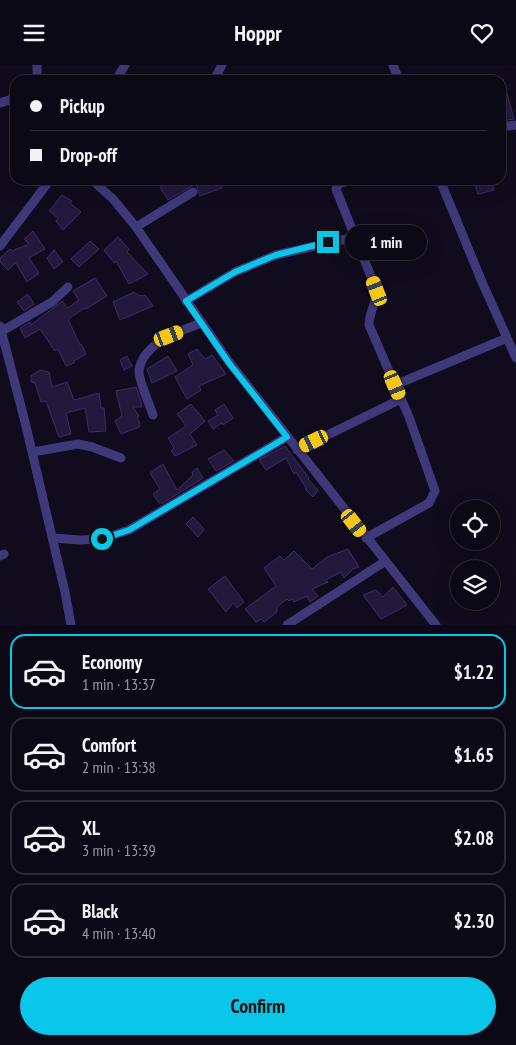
<!DOCTYPE html>
<html lang="en">
<head>
<meta charset="utf-8">
<style>
  :root { --surface:#0c0916; --page:#1a1723; --text:#f1f3f6; --muted:#9a9aa1; --line:#2c2a35; --accent:#0ac6e9 }
  body { margin:0; font-family:"PT Sans Narrow",sans-serif; background:var(--page); color:var(--text); height:100vh; display:flex; flex-direction:column; font-size:19px; white-space:nowrap }
  * { box-sizing:border-box; margin:0 }
  p { font-size:16px; color:var(--muted) }
  .icon { flex:none; width:28px; height:28px; fill:none; stroke:currentColor; stroke-width:2; stroke-linecap:round; stroke-linejoin:round }
  .map { position:relative; height:560px; overflow:hidden }
  .sheet { display:flex; flex-direction:column; background:var(--surface); flex:1 }
  .sheet>* { flex:none }
  .top-card { position:absolute; left:10px; top:10px; width:496px; height:110px; border-radius:15px; box-shadow:0 5px 20px #0002,0 0 0 1px var(--line); display:grid; align-content:center; height:110px; padding:0 20px; background:var(--surface) }
  .controls { position:absolute; left:450px; top:435px; display:grid; gap:10px }
  .controls a { display:grid; place-items:center; width:50px; height:50px; border-radius:50%; background:var(--surface); box-shadow:0 5px 20px #0002,0 0 0 1px var(--line); font-size:25px }
  .end { position:absolute; width:22px; height:22px; margin:-11px; border:6px solid #0ac6e9; background:#111; box-shadow:0 0 0 2px #111 }
  .from { border-radius:50% }
  .bubble { position:absolute; height:35px; border-radius:18px; background:var(--surface); box-shadow:0 5px 20px #0002,0 0 0 1px var(--line); font-size:16px; font-weight:700; line-height:35px; text-align:center }
  .car { position:absolute; width:15px; height:30px; margin:-15px -8px; border-radius:6px; box-shadow:0 0 4px 1px #0007; background:linear-gradient(#f5c518 24%,#345 0 40%,#f5c518 0 76%,#345 0 86%,#f5c518 0) }
  .top-card b { display:flex; align-items:center; gap:18px; height:48px; font-size:19px }
  .top-card b+b { border-top:1px solid var(--line) }
  .top-card i { width:12px; height:12px; background:var(--text) }
  ul { padding:9px 0 0; list-style:none }
  li { display:flex; align-items:center; gap:15px; height:75px; margin:0 10px 8px; padding:0 10px; border:2px solid var(--line); border-radius:15px }
  li div { flex:1 }
  li b { display:block; font-size:19px }
  li em { font-style:normal; font-weight:700 }
  li.active { border-color:var(--accent) }
  li>.icon { width:45px; height:45px; stroke-width:1.5 }
  .button { display:flex; gap:10px; margin-top:auto; padding:10px 20px }
  .button a { flex:1; height:58px; border-radius:30px; background:var(--accent); color:#111; font-size:20px; font-weight:700; line-height:58px; text-align:center }
  header { display:flex; justify-content:space-between; align-items:center; height:65px; padding:0 20px; background:var(--surface); font-size:22px; font-weight:700 }
  .map>svg:first-child { display:block }
</style>
</head>
<body>
<header><svg class="icon" aria-label="menu" viewBox="0 0 24 24"><path d="M4 6h16M4 12h16M4 18h16"/></svg>Hoppr<svg class="icon" aria-label="heart" viewBox="0 0 24 24"><path d="M12 20l-8-8c-3-5 5-10 8-4 3-6 11-1 8 4z"/></svg></header>
<div class="map">
<svg width="516" height="560" viewBox="0 0 516 560">
  <rect width="100%" height="100%" fill="#100c1d"/>
  <path fill="#23193d" stroke="#3c2c68" d="M503,14L514,54L501,56V15Z
    M172,115H204L202,116L204,119L220,115L222,123L200,131L196,119L168,135L160,122Z
    M491,115L494,125L478,129L475,119Z
    M62,130L72,136L70,138L81,147L63,165L56,156L58,153L49,146Z
    M33,166L45,184L29,193L39,208L27,217L16,198L8,205L0,197V193L10,184L12,186L29,179L24,174Z
    M118,172L129,184L127,187L148,209L129,219L116,196L114,198L104,185Z
    M90,176L99,184L79,202L71,194Z
    M54,185L63,197L54,204L47,193Z
    M95,213L107,231L86,244L85,243L68,254L80,280L81,279L86,289L74,296V298L66,301L58,284L55,286L40,264L25,273L20,263L30,257L31,260L62,236L68,243L79,235L73,226Z
    M134,227L139,231L145,230L153,241L120,255L113,237Z
    M28,229L34,239L24,246L17,237Z
    M197,284L205,294L212,290L226,309L199,321L201,325L187,334L175,312L193,300L188,289Z
    M127,291L132,301L124,305L120,295Z
    M168,291L177,306L152,318L147,304Z
    M40,305L49,307L52,322L67,317L74,335L99,328L101,343H104L106,366L89,367L85,343L66,348L71,369L59,372L46,336L41,337L35,318L31,317V311Z
    M136,322L142,339L141,342H133L139,351L137,352L140,358L139,362L121,369L115,356L122,351L116,326Z
    M191,339L205,356L190,369L197,380L175,391L171,386L174,383L168,373L186,361L177,349Z
    M224,339L233,353L223,360L222,358L213,364L208,356L218,350L215,345Z
    M285,381L309,413L308,414L318,425L313,432L305,424L306,423L296,407L294,409L286,393L266,405L259,395Z
    M224,385L234,396L216,406L208,394Z
    M163,399L177,425L193,410L192,407L197,403L203,413L163,438H159L153,429L160,424L150,408Z
    M193,452L204,464L198,472L186,459Z
    M348,484L359,502L353,504L344,513L341,507L326,515L328,517L312,524L318,531L310,537L307,531L294,537L293,534L289,536L287,534L277,542V547L264,557L261,554L256,557L245,544L276,521L264,503L280,491L284,495L294,486L312,504L327,492Z
    M225,511L244,537L237,543L233,538L226,547L208,524Z
    M393,522L407,540L381,554L363,530L376,525L383,532Z"/>
  <g fill="none" stroke-linecap="round" stroke-linejoin="round">
    <path stroke="#3f397a" stroke-width="9" d="M393,0L399,15
      M37,15V0
      M116,15L125,0
      M214,15L222,0
      M0,38L15,33
      M501,62L516,60
      M92,115L113,134L136,162L229,297L436,560
      M352,115C345,117 338,117 336,124L355,172
      M440,115L482,217L516,293
      M136,162L193,127
      M0,181L50,115
      M186,236L235,207L276,190L355,172L377,226C376,238 369,248 369,260L409,352L435,426L429,438L366,473
      M0,261L25,357L65,527L71,560
      M2,266L52,237L68,222
      M395,320L507,273
      M153,350C150,341 138,313 139,306C142,278 181,266 201,258
      M297,385L401,334
      M33,387L78,379L92,382L121,393
      M53,473L80,475L102,474L129,465L287,372
      M0,491L4,489
      M287,560L384,497"/>
  </g>
  <g fill="none" stroke-linecap="round" stroke-linejoin="round">
    <path stroke="#0ac6e9" stroke-width="6" d="M102,474L129,465L287,372L229,298L186,236L235,207L276,190L328,177"/>
  </g>
</svg>
<div class="controls">
<a><svg class="icon" aria-label="locate" viewBox="0 0 24 24"><circle cx="12" cy="12" r="6"/><path d="M12 2v4M12 18v4M2 12h4M18 12h4"/></svg></a>
<a><svg class="icon" aria-label="layers" viewBox="0 0 24 24"><path d="M12 4l9 5-9 5-9-5zM3 14l9 5 9-5"/></svg></a>
</div>
<i class="end from" style="left:102px;top:474px"></i>
<i class="end" style="left:328px;top:177px"></i>
<div class="bubble" style="left:345px;top:160px;width:82px">1 min</div>
<i class="car" style="left:377px;top:226px;rotate:339deg"></i>
<i class="car" style="left:169px;top:271px;rotate:69deg"></i>
<i class="car" style="left:395px;top:320px;rotate:157deg"></i>
<i class="car" style="left:314px;top:376px;rotate:244deg"></i>
<i class="car" style="left:354px;top:458px;rotate:142deg"></i>
<div class="top-card">
<b><i class="from"></i>Pickup</b>
<b><i></i>Drop-off</b>
</div>
</div>
<section class="sheet">
<ul>
<li class="active"><svg class="icon" aria-label="car" viewBox="0 0 24 24"><path d="M5 17H2v-5l4-1 3-4h7l3 4 3 1v5h-3M9 17h6M6 11h13"/><circle cx="7" cy="17" r="2"/><circle cx="17" cy="17" r="2"/></svg><div><b>Economy</b><p>1 min · 13:37</p></div><em>$1.22</em></li>
<li><svg class="icon" aria-label="car" viewBox="0 0 24 24"><path d="M5 17H2v-5l4-1 3-4h7l3 4 3 1v5h-3M9 17h6M6 11h13"/><circle cx="7" cy="17" r="2"/><circle cx="17" cy="17" r="2"/></svg><div><b>Comfort</b><p>2 min · 13:38</p></div><em>$1.65</em></li>
<li><svg class="icon" aria-label="car" viewBox="0 0 24 24"><path d="M5 17H2v-5l4-1 3-4h7l3 4 3 1v5h-3M9 17h6M6 11h13"/><circle cx="7" cy="17" r="2"/><circle cx="17" cy="17" r="2"/></svg><div><b>XL</b><p>3 min · 13:39</p></div><em>$2.08</em></li>
<li><svg class="icon" aria-label="car" viewBox="0 0 24 24"><path d="M5 17H2v-5l4-1 3-4h7l3 4 3 1v5h-3M9 17h6M6 11h13"/><circle cx="7" cy="17" r="2"/><circle cx="17" cy="17" r="2"/></svg><div><b>Black</b><p>4 min · 13:40</p></div><em>$2.30</em></li>
</ul>
<div class="button"><a>Confirm</a></div>
</section>
</body>
</html>
